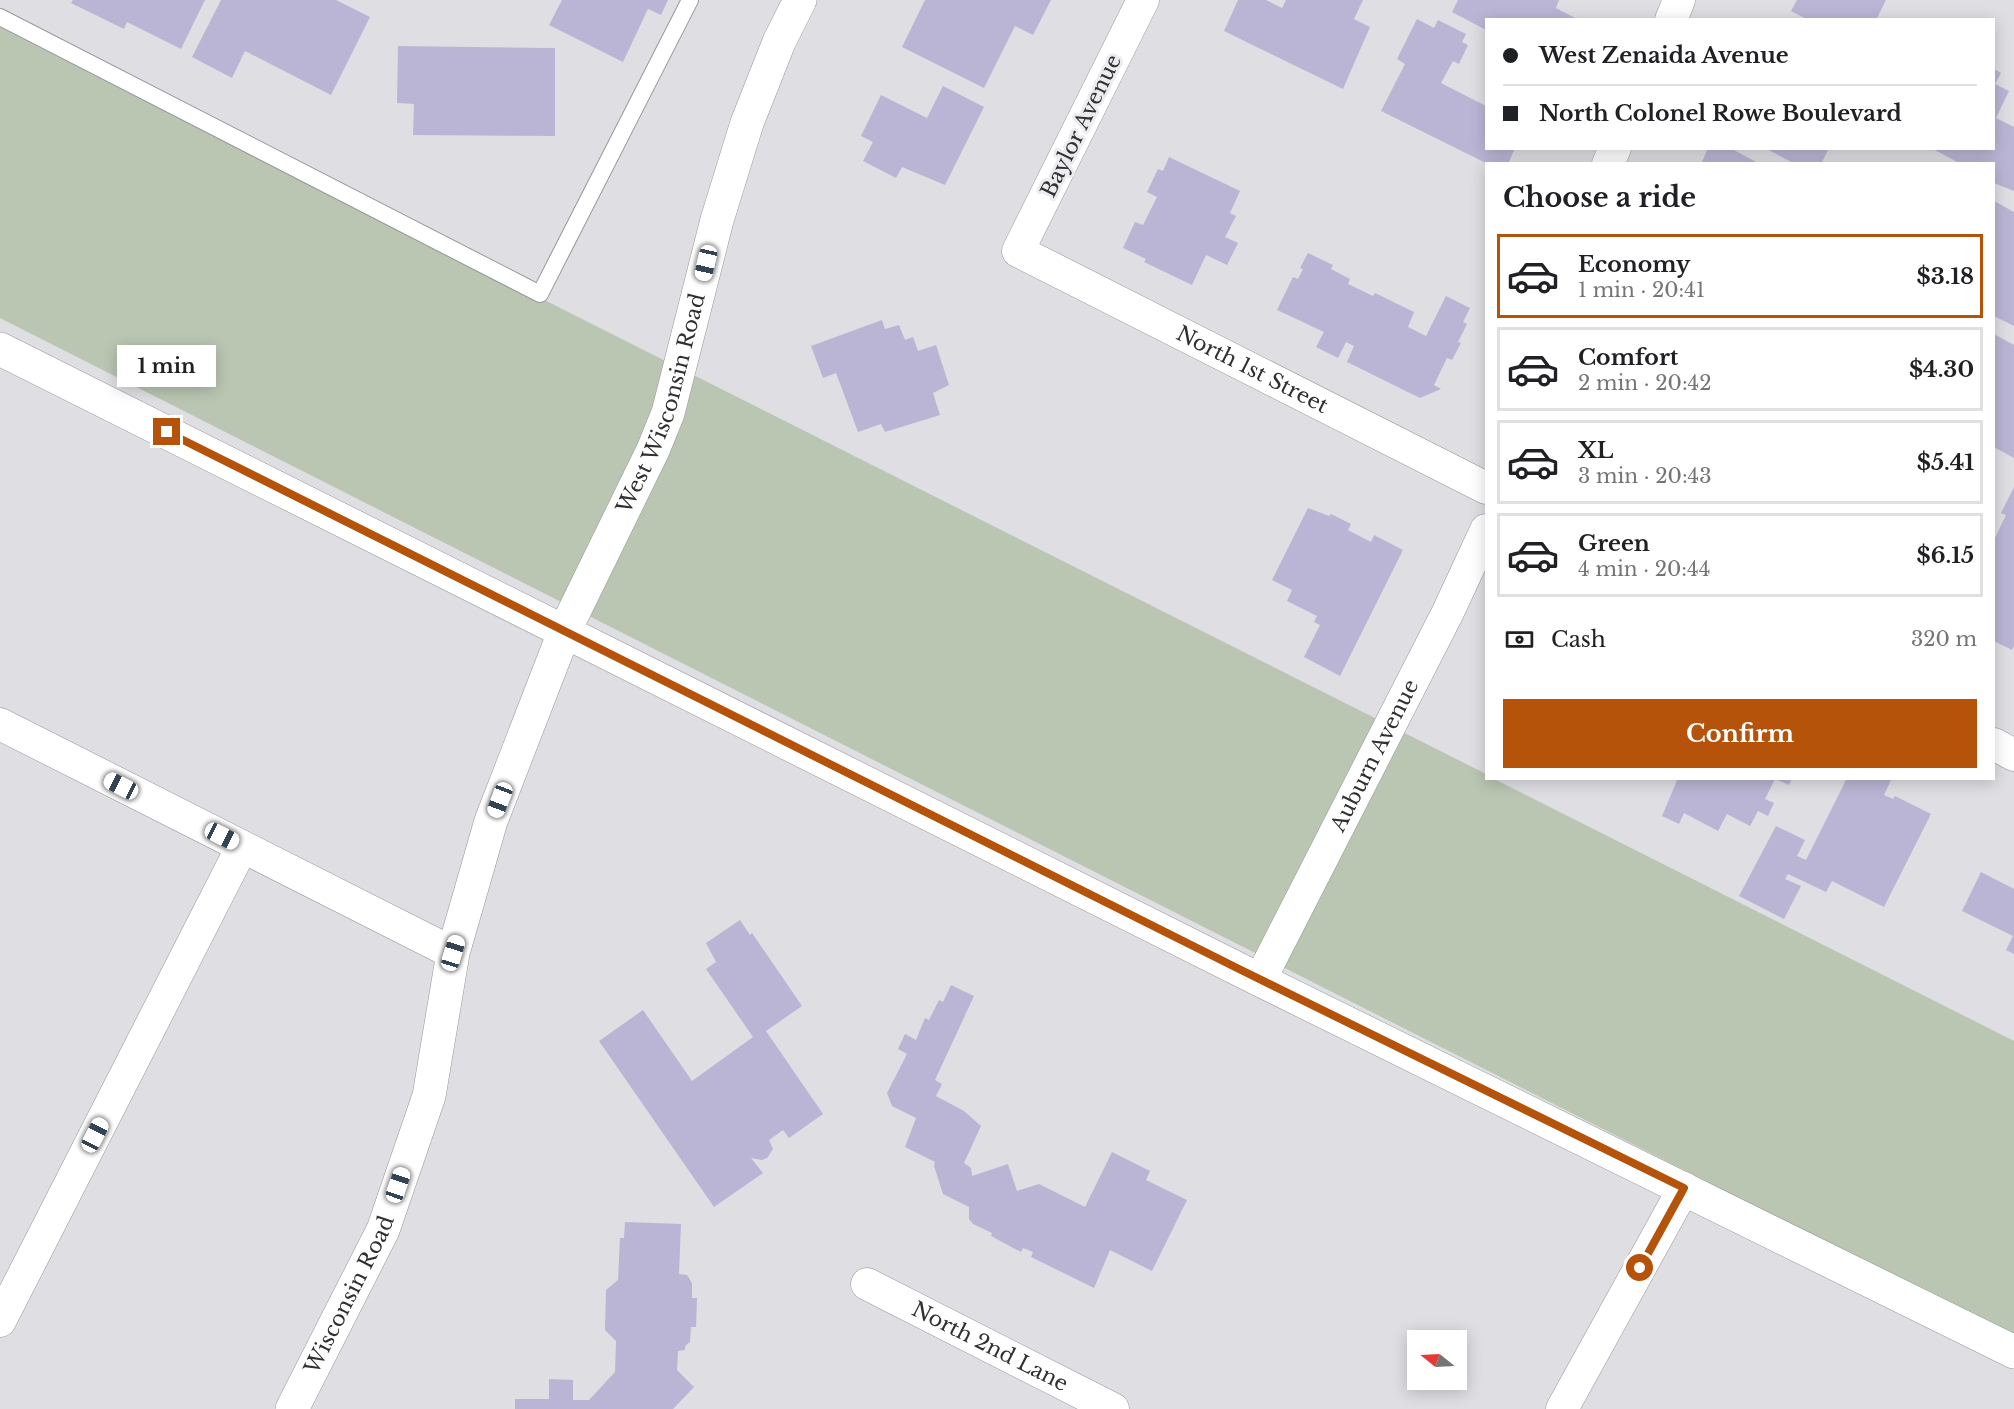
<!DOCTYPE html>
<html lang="en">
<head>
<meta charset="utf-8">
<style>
  :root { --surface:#fff; --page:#f6f6f6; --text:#202124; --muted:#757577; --line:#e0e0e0; --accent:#b45309 }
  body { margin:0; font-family:"Libre Baskerville",serif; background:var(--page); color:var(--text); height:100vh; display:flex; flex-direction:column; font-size:22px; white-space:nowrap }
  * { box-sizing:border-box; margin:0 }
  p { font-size:20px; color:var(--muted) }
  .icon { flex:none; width:33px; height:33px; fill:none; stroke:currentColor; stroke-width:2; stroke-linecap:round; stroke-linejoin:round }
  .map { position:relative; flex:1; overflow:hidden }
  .side { position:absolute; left:1485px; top:162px; width:510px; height:618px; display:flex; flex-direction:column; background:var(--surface); border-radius:0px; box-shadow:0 3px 15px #0003 }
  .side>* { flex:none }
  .top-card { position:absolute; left:1485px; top:18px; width:510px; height:132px; border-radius:0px; box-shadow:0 3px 15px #0003; display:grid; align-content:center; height:132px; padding:0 18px; background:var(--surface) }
  .needle { width:39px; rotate:288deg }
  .buttons { position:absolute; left:1407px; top:1330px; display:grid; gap:12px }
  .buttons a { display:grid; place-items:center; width:60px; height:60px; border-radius:0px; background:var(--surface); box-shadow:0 3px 15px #0003; font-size:30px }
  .end { position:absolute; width:27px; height:27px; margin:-14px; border:8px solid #b45309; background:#fff; box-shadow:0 0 0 3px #fff }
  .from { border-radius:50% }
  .bubble { position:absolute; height:42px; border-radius:0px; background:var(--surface); box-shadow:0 3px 15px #0003; font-size:20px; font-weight:800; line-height:42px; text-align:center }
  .car { position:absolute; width:18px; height:36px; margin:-18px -9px; border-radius:8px; box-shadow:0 0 4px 2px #0007; background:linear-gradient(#fff 24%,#345 0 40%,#fff 0 76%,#345 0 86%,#fff 0) }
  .top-card b { display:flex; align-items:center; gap:21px; height:57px; font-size:22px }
  .top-card b+b { border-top:2px solid var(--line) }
  .top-card i { width:15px; height:15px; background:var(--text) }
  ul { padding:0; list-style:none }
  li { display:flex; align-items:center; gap:18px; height:84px; margin:0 12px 9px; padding:0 6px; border:3px solid var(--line); border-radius:0px }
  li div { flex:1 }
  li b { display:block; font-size:22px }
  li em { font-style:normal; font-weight:800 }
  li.active { border-color:var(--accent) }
  li>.icon { width:54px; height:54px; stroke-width:1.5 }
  h2 { padding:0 18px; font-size:27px; line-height:72px }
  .pay { display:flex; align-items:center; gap:15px; height:66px; padding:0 18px; font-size:22px }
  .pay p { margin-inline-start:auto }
  .cta { display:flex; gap:12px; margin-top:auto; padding:12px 18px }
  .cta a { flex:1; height:69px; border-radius:0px; background:var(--accent); color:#fff; font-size:24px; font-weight:800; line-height:69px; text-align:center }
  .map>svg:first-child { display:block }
</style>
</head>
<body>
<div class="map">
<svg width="2014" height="1409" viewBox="0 0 2014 1409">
  <rect width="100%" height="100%" fill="#dfdee3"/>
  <path fill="#bac5b2" d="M0,26L1486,774V778L1494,779L2014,1041V1337L0,318Z"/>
  <path fill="#bab5d4" d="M73,0H205L181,49L127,22L124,29L71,3Z
    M221,0H336L370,17L331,95L245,51L232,78L192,57Z
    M562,0H668L661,15L648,9L623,62L549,25Z
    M925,0H1051L1033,35L1015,26L984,88L902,47Z
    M1238,0H1266L1282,8L1286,0H1363L1354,19L1370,27L1343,89L1224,31Z
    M1458,0H1559L1556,8L1579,20H1486V30L1452,12Z
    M1797,0H1886L1876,20H1808L1791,11Z
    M1417,19L1434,28L1438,20L1466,34L1462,42L1468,45L1459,64L1453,61L1441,83L1486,106V148H1515L1508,164H1488L1381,111L1405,64L1397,59Z
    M398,46L555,48V136L413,135L414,104L397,103Z
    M1994,69L2001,73L1995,84L2009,91L1996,118L2014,127V191L1994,183V164H1961L1931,148H1994Z
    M943,86L984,107L945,185L902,167L896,178L863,161L873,142L861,136L881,95L927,118Z
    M1708,148H1730L1760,164H1701Z
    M1765,148H1826L1828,150L1821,164H1795Z
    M1169,157L1240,191L1230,213L1236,216L1225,237L1238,243L1227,265L1206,255L1192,285L1144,262L1146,259L1123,248L1135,222L1143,225L1157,197L1147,192L1158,169L1163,171Z
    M1994,201L2014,212V326L1994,316Z
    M1308,253L1333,265L1331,269L1350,279L1348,284L1373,296L1375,293L1414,312L1408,327L1426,336L1446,296L1470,308L1463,322L1467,324L1458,342L1461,343L1452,360L1447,358L1434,385L1441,389L1420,398L1347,362L1354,346L1346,342L1338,358L1316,347L1324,332L1277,310L1293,277L1298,279L1303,269L1300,268Z
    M882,320L885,329L899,325L905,340L913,337L918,351L936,345L949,385L933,393L940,415L885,432L881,424L858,432L836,373L823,378L811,346Z
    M1994,334L2014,345V458L1994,447Z
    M2014,487V646L2012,650L1994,641V540L2006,515L2001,513Z
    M1308,508L1329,516L1331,514L1351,524L1348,530L1371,542L1374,535L1403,550L1340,676L1304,657L1320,625L1314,622L1317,616L1287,601L1292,590L1272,580Z
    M1678,778H1792L1789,785L1775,779L1765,799L1774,803L1768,816L1758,811L1750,826L1727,814L1718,831L1684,813L1679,824L1662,816Z
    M1847,778H1892L1884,795L1893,799L1895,796L1931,814L1884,907L1832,881L1826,892L1788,874L1785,879L1801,886L1784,919L1739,896L1776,826L1805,840L1797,856L1806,860Z
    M1981,872L2014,889V954L2006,950L2013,936L1962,911Z
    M740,920L750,935L752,933L802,1006L766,1031L823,1114L789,1138L783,1130L769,1140L773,1149L767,1158L762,1160L751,1158L763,1173L714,1207L599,1041L643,1010L692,1081L753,1037L706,969L716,962L706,943Z
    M951,985L974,996L935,1080L942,1084L936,1096L964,1111L981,1126L964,1163L971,1168L972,1176L1008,1164L1017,1191L1039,1184L1085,1207L1112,1152L1150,1171L1146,1180L1187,1200L1152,1271L1110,1250L1094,1288L1031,1257L1033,1252L1023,1248L1021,1252L991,1236L992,1233L973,1224L969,1219V1207L943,1194L934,1166L935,1162L905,1147L916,1118L892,1106L887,1093L907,1054L898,1049L905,1034L916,1040L925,1018L929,1020L939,1000L943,1002Z
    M625,1222L681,1224L679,1274L687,1275L692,1283V1298H697L696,1327H691L690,1342L685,1346V1350L678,1351L677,1370L694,1387L673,1409H515V1399H549V1379L573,1380V1400H589L615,1372L616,1341L605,1330L606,1290L618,1280L620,1238H624Z"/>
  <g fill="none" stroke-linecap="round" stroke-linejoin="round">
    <g stroke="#97979b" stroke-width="18">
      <path id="service" d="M0,17L540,294L690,0"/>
    </g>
    <g stroke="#97979b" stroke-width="33">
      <g id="minor">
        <path id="s1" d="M1143,0L1018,251L1486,488"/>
        <path d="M1671,20L1679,0"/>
        <path d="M1608,164L1615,148"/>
        <path d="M0,724L453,953"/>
        <path d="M1994,744L2014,755"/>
        <path id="s2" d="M1260,980L1448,612L1486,530"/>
        <path id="s3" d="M867,1284L1113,1409"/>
        <path d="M0,1321L242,847"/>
        <path d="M1562,1409L1684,1188"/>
      </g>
    </g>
    <g stroke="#97979b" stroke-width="34">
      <g id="tertiary">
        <path d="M0,349L1260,980L2014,1352"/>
        <path id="s4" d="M292,1409L383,1230L429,1096L453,953L491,821L565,630L653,450L668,413L717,220L747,123L779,42L800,0"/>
      </g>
    </g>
    <use href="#service" stroke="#fff" stroke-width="16"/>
    <use href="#minor" stroke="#fff" stroke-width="32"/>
    <use href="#tertiary" stroke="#fff" stroke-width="33"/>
  </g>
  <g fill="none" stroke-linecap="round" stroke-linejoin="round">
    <path stroke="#b45309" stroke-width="8" d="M167,432L1239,969L1684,1188L1640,1268"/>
  </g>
  <g text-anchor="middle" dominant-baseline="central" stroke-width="6" stroke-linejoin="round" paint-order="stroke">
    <g font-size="21" fill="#303031" stroke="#ecebf0">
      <text transform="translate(1081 126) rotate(-64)">Baylor Avenue</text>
      <text stroke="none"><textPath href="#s1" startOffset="543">North 1st Street</textPath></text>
      <text stroke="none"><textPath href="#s4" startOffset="1077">West Wisconsin Road</textPath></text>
      <text stroke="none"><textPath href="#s2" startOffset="252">Auburn Avenue</textPath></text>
      <text stroke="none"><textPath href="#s4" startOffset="128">Wisconsin Road</textPath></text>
      <text stroke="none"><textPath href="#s3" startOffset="138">North 2nd Lane</textPath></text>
    </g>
  </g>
</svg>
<div class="buttons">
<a><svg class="needle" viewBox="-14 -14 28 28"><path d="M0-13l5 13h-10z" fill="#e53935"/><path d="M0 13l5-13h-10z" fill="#757577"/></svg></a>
</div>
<i class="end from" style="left:1640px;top:1268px"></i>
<i class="end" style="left:167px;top:432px"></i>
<div class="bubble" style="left:117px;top:345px;width:99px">1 min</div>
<i class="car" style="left:706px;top:263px;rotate:193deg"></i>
<i class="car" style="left:121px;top:786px;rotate:297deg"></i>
<i class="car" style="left:500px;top:800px;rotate:201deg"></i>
<i class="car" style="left:222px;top:836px;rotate:117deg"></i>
<i class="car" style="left:453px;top:953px;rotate:17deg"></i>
<i class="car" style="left:95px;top:1135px;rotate:27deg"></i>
<i class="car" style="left:398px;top:1185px;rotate:19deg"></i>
<div class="top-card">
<b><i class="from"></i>West Zenaida Avenue</b>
<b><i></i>North Colonel Rowe Boulevard</b>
</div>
<section class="side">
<h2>Choose a ride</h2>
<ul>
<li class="active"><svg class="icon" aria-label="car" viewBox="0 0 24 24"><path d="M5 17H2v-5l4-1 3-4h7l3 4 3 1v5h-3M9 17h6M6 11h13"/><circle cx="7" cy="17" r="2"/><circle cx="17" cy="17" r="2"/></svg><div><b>Economy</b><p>1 min · 20:41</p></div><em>$3.18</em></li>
<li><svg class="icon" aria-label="car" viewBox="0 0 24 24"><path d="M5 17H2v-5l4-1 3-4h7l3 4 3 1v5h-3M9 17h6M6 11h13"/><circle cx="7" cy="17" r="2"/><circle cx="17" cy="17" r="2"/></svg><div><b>Comfort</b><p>2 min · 20:42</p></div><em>$4.30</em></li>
<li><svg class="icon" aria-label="car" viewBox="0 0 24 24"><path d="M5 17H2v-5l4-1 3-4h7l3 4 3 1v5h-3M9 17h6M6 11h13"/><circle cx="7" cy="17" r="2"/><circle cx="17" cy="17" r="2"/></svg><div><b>XL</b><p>3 min · 20:43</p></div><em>$5.41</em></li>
<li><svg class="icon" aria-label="car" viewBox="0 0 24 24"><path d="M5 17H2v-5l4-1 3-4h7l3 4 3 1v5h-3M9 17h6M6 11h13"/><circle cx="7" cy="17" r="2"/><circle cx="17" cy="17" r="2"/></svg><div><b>Green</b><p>4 min · 20:44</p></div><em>$6.15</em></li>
</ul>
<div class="pay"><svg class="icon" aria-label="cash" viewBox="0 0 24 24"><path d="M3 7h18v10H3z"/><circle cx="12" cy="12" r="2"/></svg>Cash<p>320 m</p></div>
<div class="cta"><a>Confirm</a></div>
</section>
</div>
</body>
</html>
